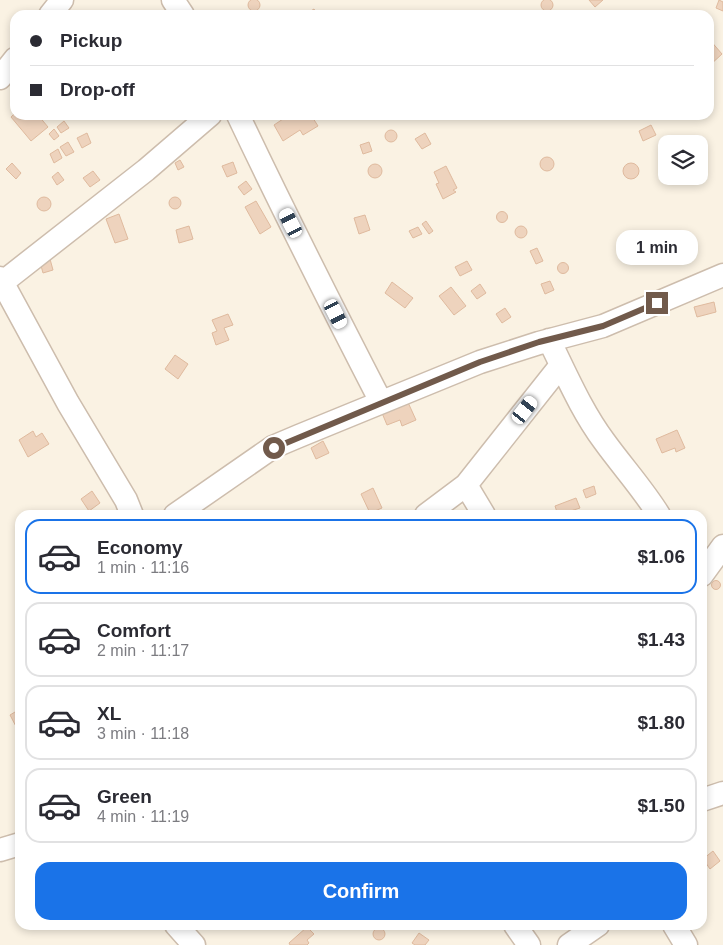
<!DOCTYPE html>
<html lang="en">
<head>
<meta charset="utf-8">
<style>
  :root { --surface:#fff; --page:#f7f7f7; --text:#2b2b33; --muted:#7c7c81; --line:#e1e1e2; --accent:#1a73e8 }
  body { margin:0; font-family:Arial,sans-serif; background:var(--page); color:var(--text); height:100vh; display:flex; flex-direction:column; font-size:19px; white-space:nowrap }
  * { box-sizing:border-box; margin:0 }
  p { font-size:16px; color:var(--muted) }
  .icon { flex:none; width:28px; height:28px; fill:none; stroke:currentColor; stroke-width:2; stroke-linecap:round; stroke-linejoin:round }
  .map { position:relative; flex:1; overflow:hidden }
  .details { position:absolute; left:15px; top:510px; width:692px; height:420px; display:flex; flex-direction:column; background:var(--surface); border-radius:15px; box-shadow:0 2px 8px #0003 }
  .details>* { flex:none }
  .guide { position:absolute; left:10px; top:10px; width:704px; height:110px; border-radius:15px; box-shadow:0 2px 8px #0003; display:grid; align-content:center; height:110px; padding:0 20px; background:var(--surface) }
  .fabs { position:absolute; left:658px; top:135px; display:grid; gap:10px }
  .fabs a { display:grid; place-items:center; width:50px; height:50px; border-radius:10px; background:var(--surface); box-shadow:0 2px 8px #0003; font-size:25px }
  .end { position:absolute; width:22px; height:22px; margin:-11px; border:6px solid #715a4b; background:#fff; box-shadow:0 0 0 2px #fff }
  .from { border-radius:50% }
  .bubble { position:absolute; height:35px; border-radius:15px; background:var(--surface); box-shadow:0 2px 8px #0003; font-size:16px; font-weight:600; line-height:35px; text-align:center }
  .car { position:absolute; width:15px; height:30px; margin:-15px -8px; border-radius:6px; box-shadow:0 0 4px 1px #0007; background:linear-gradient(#fff 24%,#345 0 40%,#fff 0 76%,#345 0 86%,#fff 0) }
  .guide b { display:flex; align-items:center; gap:18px; height:48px; font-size:19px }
  .guide b+b { border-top:1px solid var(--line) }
  .guide i { width:12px; height:12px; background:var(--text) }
  ul { padding:9px 0 0; list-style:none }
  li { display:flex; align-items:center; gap:15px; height:75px; margin:0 10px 8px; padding:0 10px; border:2px solid var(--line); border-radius:15px }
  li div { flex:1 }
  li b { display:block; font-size:19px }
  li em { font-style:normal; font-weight:600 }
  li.on { border-color:var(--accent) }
  li>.icon { width:45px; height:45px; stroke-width:1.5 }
  .action { display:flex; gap:10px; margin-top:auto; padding:10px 20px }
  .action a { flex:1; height:58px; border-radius:15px; background:var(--accent); color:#fff; font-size:20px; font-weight:600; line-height:58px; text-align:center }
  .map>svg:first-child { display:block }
</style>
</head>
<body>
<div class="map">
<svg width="723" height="945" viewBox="0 0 723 945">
  <rect width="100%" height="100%" fill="#faf2e3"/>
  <path fill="#eed3bd" stroke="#dfba9e" d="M541 5a6 6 0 1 1 12 0a6 6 0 1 1-12 0Z
    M248 5a6 6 0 1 1 12 0a6 6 0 1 1-12 0Z
    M589,0H603L595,7Z
    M719,0L723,2V11L716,8Z
    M314,9L318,15H306V14Z
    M709,39L722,54L709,66Z
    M15,113V115H38L48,127L31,141L11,117Z
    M289,115H311L318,126L303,135L300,130L283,141L274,125Z
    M64,121L69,128L61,133L57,127Z
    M651,125L656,135L643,141L639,131Z
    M54,129L59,136L54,140L49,134Z
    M385 136a6 6 0 1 1 12 0a6 6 0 1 1-12 0Z
    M87,133L91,143L82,148L77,138Z
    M425,133L431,144L422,149L415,139Z
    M68,142L74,152L66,156L60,147Z
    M369,142L372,151L363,154L360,145Z
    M58,149L62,158L54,163L50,154Z
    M540 164a7 7 0 1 1 14 0a7 7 0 1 1-14 0Z
    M180,160L184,167L178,170L175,163Z
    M233,162L237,173L227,177L222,166Z
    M623 171a8 8 0 1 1 16 0a8 8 0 1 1-16 0Z
    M12,163L21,173L16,179L6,169Z
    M368 171a7 7 0 1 1 14 0a7 7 0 1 1-14 0Z
    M446,166L457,188L453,190L456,192L443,199L436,184L439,183L434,172Z
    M93,171L100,180L90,187L83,178Z
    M58,172L64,180L57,185L52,177Z
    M246,181L252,189L244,195L238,187Z
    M37 204a7 7 0 1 1 14 0a7 7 0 1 1-14 0Z
    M169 203a6 6 0 1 1 12 0a6 6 0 1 1-12 0Z
    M256,201L271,227L260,234L245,207Z
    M496.5 217a5.5 5.5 0 1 1 11 0a5.5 5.5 0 1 1-11 0Z
    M119,214L128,239L115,243L106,219Z
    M365,215L370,230L359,234L354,218Z
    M426,221L433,231L429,234L422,224Z
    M515 232a6 6 0 1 1 12 0a6 6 0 1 1-12 0Z
    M189,226L193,239L179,243L176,230Z
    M418,227L422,234L413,238L409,231Z
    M537,248L543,261L536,264L530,251Z
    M50,259L53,270L43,273L40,262Z
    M467,261L472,270L460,276L455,267Z
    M557.5 268a5.5 5.5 0 1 1 11 0a5.5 5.5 0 1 1-11 0Z
    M550,281L554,290L545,294L541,284Z
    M392,282L413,298L405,308L385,293Z
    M480,284L486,293L477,299L471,291Z
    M451,287L466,306L454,315L439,296Z
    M714,302L716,312L697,317L694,307Z
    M505,308L511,317L502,323L496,314Z
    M228,314L233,325L224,328L229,340L216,345L212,333L217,331L212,320Z
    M175,355L188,364L178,379L165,369Z
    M406,398L416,420L402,426L400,420L387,425L382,413Z
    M677,430L685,448L676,452L675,448L662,453L656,439Z
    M33,431L36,437L42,433L49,444L28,457L19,440Z
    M323,441L329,453L316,459L311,448Z
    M594,486L596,494L586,498L583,490Z
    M373,488L382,508L370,513L361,494Z
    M92,491L100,503L89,511L81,499Z
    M576,498L580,508L558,515L555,506Z
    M711.5 585a4.5 4.5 0 1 1 9 0a4.5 4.5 0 1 1-9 0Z
    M20,709V734L10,715Z
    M713,851L720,861L710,869L703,859Z
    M307,927L314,934L307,940L309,943L307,945H290L289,943Z
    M373 934a6 6 0 1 1 12 0a6 6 0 1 1-12 0Z
    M419,933L429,940L425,945H415L412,943Z"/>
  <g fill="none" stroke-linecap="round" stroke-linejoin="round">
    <g stroke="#cdbdad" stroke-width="25">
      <path id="minor" d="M173,0L183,15
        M50,15L62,0
        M0,78L15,59
        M238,115C284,212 332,307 381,402
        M0,278L68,403L126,500L132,515
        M3,282L146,170L210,115
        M549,340C566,374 581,410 604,441C622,466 643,489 659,515
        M466,485L484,515
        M175,515L273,447L299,436L480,362L539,343L603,326L723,275
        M426,515L466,485L561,365
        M702,575L723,546
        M702,800L723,793
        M0,850L20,844
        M176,925L194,945
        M515,925L529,945
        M674,925L686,945
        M569,945L598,925"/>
    </g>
    <use href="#minor" stroke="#fff" stroke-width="22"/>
  </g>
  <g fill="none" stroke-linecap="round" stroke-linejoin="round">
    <path stroke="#715a4b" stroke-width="6" d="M274,448L480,362L539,342L603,326L657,303"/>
  </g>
</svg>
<div class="fabs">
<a><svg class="icon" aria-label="layers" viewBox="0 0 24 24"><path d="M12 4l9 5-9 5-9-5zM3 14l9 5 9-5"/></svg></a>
</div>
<i class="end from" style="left:274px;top:448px"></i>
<i class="end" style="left:657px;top:303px"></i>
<div class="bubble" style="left:616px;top:230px;width:82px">1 min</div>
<i class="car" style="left:291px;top:223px;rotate:333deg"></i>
<i class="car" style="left:336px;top:314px;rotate:153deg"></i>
<i class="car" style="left:525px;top:410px;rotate:38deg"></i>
<div class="guide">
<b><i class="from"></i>Pickup</b>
<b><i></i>Drop-off</b>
</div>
<section class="details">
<ul>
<li class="on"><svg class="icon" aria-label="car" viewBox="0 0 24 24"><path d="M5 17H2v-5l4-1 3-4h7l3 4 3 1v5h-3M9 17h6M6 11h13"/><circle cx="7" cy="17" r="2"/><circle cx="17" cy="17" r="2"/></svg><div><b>Economy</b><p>1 min · 11:16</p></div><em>$1.06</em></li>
<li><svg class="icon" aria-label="car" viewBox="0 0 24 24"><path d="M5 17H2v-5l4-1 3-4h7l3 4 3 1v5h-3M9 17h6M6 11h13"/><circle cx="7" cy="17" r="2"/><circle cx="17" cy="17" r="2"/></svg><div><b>Comfort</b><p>2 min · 11:17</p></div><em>$1.43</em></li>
<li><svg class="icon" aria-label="car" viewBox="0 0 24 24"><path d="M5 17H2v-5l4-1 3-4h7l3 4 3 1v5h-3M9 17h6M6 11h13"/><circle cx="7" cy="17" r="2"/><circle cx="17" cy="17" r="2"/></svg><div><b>XL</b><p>3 min · 11:18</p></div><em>$1.80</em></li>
<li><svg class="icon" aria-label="car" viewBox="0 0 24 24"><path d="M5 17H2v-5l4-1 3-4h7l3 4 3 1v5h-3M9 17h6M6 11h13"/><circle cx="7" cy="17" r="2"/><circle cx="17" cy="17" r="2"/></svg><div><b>Green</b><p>4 min · 11:19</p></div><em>$1.50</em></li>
</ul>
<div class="action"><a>Confirm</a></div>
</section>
</div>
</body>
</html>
